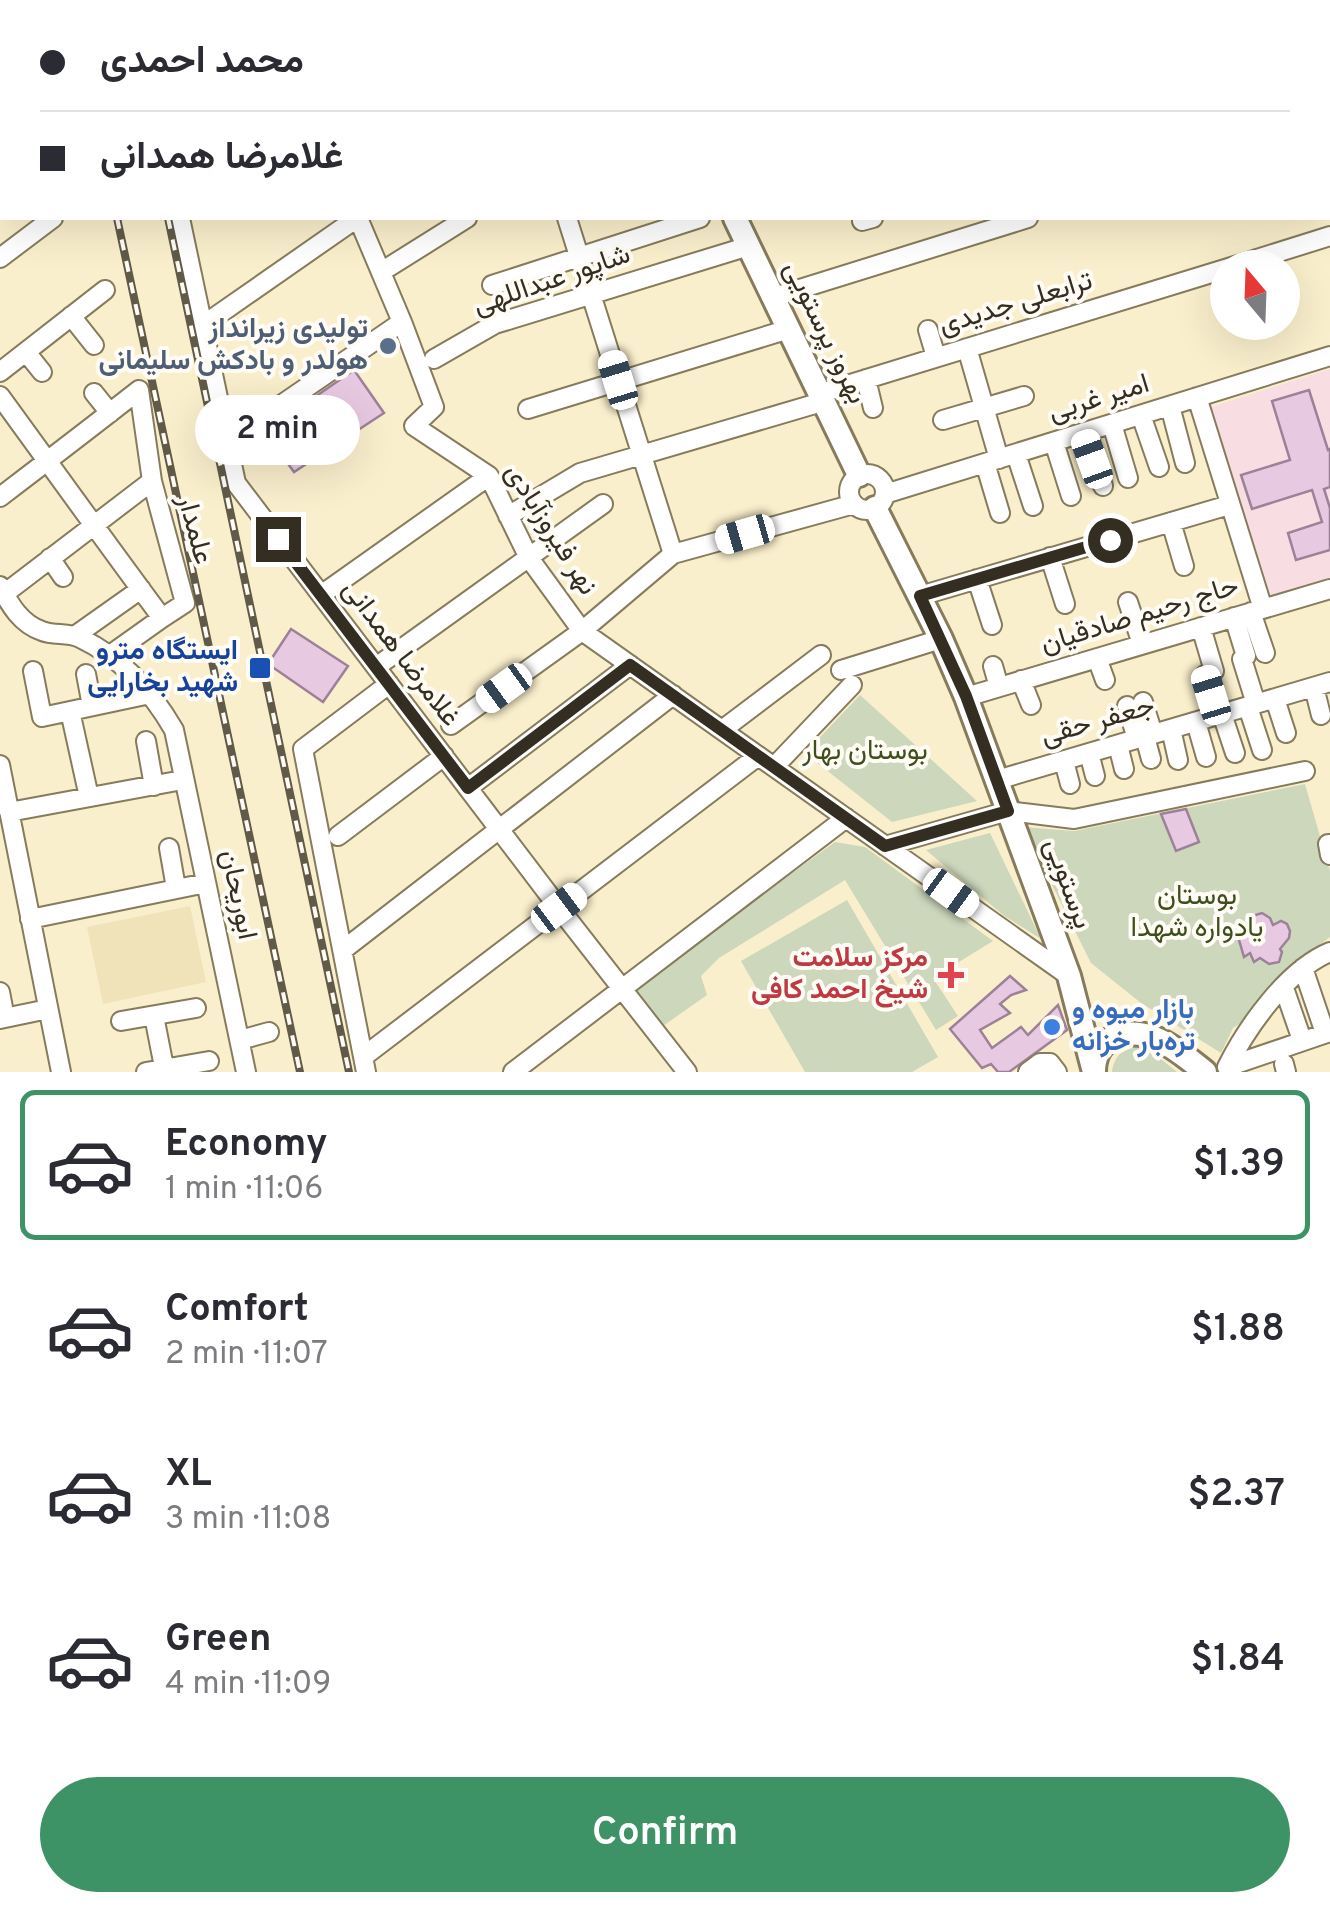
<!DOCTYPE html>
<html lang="en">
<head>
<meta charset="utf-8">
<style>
  :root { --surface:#fff; --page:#f7f7f7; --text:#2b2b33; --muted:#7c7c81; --line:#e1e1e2; --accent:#3e9366 }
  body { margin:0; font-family:Overpass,Vazirmatn,sans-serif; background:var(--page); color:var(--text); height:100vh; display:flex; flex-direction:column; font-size:38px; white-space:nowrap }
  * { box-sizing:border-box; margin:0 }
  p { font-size:32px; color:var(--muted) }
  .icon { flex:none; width:55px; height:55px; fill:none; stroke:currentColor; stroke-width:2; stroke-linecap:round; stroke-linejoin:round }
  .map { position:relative; height:1072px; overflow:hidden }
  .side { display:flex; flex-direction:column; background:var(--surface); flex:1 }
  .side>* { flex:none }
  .hud { position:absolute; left:0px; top:0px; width:1330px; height:220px; box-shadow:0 10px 40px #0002; display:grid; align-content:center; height:220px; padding:0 40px; background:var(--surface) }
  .needle { width:65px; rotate:341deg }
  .fabs { position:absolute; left:1210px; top:250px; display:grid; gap:20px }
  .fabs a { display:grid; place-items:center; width:90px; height:90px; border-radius:50%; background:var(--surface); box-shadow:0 10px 40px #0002; font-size:50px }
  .end { position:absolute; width:45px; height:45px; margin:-22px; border:12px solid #332e21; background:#fff; box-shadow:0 0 0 5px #fff }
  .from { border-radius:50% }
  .bubble { position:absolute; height:70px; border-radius:35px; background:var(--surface); box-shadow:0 10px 40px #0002; font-size:32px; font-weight:600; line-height:70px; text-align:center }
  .car { position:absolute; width:30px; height:60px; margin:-30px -15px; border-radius:12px; box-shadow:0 0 8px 2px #0007; background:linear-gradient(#fff 24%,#345 0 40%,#fff 0 76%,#345 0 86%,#fff 0) }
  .hud b { display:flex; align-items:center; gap:35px; height:95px; font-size:38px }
  .hud b+b { border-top:2px solid var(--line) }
  .hud i { width:25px; height:25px; background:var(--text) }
  ul { padding:18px 0 0; list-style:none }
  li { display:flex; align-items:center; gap:30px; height:150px; margin:0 20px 15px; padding:0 20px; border:5px solid transparent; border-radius:15px }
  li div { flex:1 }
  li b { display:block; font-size:38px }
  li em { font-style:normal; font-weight:600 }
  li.selected { border-color:var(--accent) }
  li>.icon { width:90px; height:90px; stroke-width:1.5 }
  .primary-button { display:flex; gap:20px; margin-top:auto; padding:20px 40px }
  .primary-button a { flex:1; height:115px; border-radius:60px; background:var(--accent); color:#fff; font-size:40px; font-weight:600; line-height:115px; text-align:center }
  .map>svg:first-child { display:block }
</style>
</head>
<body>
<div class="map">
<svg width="1330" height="1072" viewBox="0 0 1330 1072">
  <rect width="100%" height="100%" fill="#faefcc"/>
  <path fill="#f0e2b9" d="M190,906L206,982L103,1004L87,927Z"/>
  <path fill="#f8dde3" d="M1330,369V581L1267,599L1205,409Z"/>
  <path fill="#cdd7bc" d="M860,695L977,801L892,822L805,753Z
    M1305,784L1330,871V937L1287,969L1253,1015L1233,1028L1221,1053L1141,1003L1091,963L1023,827L1074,831Z
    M990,833L1041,939L1003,915L926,850Z
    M835,842L865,847L993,941L933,978L958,1016L936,1030L845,880L719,958L701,976L707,995L663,1026L632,989Z
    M847,900L938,1057L912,1072H805L741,961Z
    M1138,1046L1151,1051L1177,1072H1112C1114,1056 1122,1050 1138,1046Z"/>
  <path fill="#e8c9e2" stroke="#9d8198" stroke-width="2.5" d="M354,370L384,413L294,472L286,461L277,423Z
    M1309,390L1328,450L1330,449V487L1324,489L1330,508V550L1296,560L1288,533L1322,522L1312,490L1252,509L1241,475L1290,460L1272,401Z
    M291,629L348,666L323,702L268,664Z
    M1186,809L1199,842L1176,851L1161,814Z
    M1262,913L1270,918L1273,925L1281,921L1287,924L1290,931L1289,938L1280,949L1282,952L1279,962L1269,964L1260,958L1254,962L1250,953L1244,957L1239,940L1243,934L1240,927L1249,926L1252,916Z
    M1010,976L1026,990L1011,995L1000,1004L1010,1013L980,1030L992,1048L1021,1027L1028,1035L1058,1005L1067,1030L1009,1072H998L991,1064L982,1068L950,1029Z"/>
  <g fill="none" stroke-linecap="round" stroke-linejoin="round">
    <g stroke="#867b5c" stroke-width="22">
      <path id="minor" d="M131,0V2
        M742,0V2
        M288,2V0
        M1010,2L1018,0
        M1328,16L1330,15
        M0,99H2
        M0,115L2,130
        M1328,125L1330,124
        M180,218L236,483L559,908L687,1072
        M358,218L402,322L434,407L414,426L489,476L529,558L582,631L1069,976
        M567,218L673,554
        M862,221L873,218
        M0,258L53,218
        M1228,268L1330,236
        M381,272L467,218
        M492,285L700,218
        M774,297L1028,218
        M71,316L94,345
        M202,326L357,218
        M928,330L936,357
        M967,348L999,459
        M26,352L42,372
        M434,359L495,324L749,246
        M0,372L105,290
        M866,379L873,408
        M94,393L110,413
        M821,393L1228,268
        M0,396C54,470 107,544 162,618L185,603L152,481L139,390C93,426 46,462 0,497
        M1197,397L1263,609
        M1170,406L1185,463
        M528,409L789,329
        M1141,415L1159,467
        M943,420L1024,396
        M1112,424L1128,478
        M1083,433L1103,486
        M227,442L402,322
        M1054,442L1071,496
        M1016,454L1033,506
        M985,463L1000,513
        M849 492a18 18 0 1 1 36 0a18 18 0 1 1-36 0Z
        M885,494L1330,356
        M508,516L580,473L825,401
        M1171,522L1184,566
        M1050,557L1065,604
        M50,558L63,577
        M977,579L992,625
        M0,586C10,605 21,624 42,631C54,636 68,632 80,638C122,658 151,690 174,730L246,1072
        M4,594L152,481
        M321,595L489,476
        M920,596L1229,505
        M1128,602L1142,644
        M1251,612L1265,653
        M1234,617L1246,656
        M1201,627L1214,671
        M76,635L141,589
        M110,655L162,618
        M1097,658L1105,680
        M1242,659L1256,704
        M993,666L999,687
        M376,667L603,504
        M841,670L941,639
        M33,671L42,717L150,694
        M86,674L92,706
        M1205,675L1217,715
        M1021,680L1031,705
        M1314,687L1321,715
        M966,697L1330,589
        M1275,699L1286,733
        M1143,702L1153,734
        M1127,706L1137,739
        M1248,707L1262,750
        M70,711L89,797
        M1222,714L1235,753
        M1196,722L1206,757
        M451,725L582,631L673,554L854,504
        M1171,729L1178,760
        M722,730L821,655
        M1145,737L1151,759
        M146,741L154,786
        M1118,745L1124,769
        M1089,753L1095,776
        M1064,761L1070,784
        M0,765L61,1072
        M774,767L852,685
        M997,780L1330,682
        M468,788L630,665
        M9,812L177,781
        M338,836L444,756
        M1330,844H1328L1330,855
        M885,846L1008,811L1074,819L1305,771
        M169,848L176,888
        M30,919L206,883
        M343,950L673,695
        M1303,968L1325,1033
        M1284,988L1302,1040
        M0,992L5,1018
        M154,1016L165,1072
        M0,1019L48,1009
        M121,1021L196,1008
        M240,1040L269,1032
        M363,1057L758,756
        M1284,1064L1286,1072
        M1227,1067C1247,1027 1287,970 1330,952
        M1227,1067L1330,1032
        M146,1072L209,1061
        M366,1072L303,749L389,684
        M513,1072L846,818
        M1028,1072L1040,1063H1050L1057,1072"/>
    </g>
    <g stroke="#867b5c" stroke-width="28">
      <path id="major" d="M1278,0L1279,2
        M573,2L577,0
        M639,2L640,0
        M664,2L666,0
        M1328,139L1330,146
        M0,174H2
        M0,202H2
        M735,218L859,475
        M875,508L941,639L966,697L1069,976L1094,1072
        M1094,1072C1094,1059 1099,1045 1112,1038C1147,1022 1180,1052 1205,1072"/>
    </g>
    <use href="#minor" stroke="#fff" stroke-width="18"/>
    <use href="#major" stroke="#fff" stroke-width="22"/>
    <g stroke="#615a48" stroke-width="8">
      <path id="rail" d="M80,0V2
        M116,0L117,2
        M117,218L300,1072
        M168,218L349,1072"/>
    </g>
    <use href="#rail" stroke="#fffcf5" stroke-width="4" stroke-dasharray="11" stroke-linecap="butt"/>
  </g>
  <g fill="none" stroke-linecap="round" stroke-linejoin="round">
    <path stroke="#332e21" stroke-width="12" d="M278,539L468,788L630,665L885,846L1008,811L966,696L920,596L1110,540"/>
  </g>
  <circle fill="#5c6f8a" stroke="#fffcf5" stroke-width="4" cx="388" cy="346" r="10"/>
  <rect fill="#1a4fb4" stroke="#fffcf5" stroke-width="4" x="248" y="656" width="24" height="24" rx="5"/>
  <path fill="#e0444e" stroke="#fffcf5" stroke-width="4" d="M946 960h10v10h10v10h-10v10h-10v-10h-10v-10h10z"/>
  <circle fill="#3f7fe0" stroke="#fffcf5" stroke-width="4" cx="1052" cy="1027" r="10"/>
  <g text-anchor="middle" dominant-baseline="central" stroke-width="8" stroke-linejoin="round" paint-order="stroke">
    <g font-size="28" fill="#332e21" stroke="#fffcf5">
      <text transform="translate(552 281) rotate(-19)">شاپور عبداللهی</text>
      <text transform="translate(1016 304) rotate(-17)">ترابعلی جدیدی</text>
      <text transform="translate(824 333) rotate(64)">بهروز پرستویی</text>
      <text transform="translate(1099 399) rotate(-17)">امیر غربی</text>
      <text transform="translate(194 530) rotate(75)">علمدار</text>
      <text transform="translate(550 530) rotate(58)">نهر فیروزآبادی</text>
      <text transform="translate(1140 616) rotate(-17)">حاج رحیم صادقیان</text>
      <text transform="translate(400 654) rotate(53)">غلامرضا همدانی</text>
      <text transform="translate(1098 722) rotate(-16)">جعفر حقی</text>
      <text transform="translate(1067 884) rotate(70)">پرستویی</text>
      <text transform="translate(237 895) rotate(78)">ابوریحان</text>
    </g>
    <g font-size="28" font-weight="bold" fill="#4e5e75" stroke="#fffcf5" text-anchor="end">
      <text x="368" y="330">تولیدی زیرانداز<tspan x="368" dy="32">هولدر و بادکش سلیمانی</tspan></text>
    </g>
    <g font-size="28" font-weight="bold" fill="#164399" stroke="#fffcf5" text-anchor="end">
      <text x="238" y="652">ایستگاه مترو<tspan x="238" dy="32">شهید بخارایی</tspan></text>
    </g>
    <g font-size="28" fill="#3f4f1c" stroke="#fffcf5">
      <text x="865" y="752">بوستان بهار</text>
      <text x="1197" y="897">بوستان<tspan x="1197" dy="32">یادواره شهدا</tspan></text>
    </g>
    <g font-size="28" font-weight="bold" fill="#be3a42" stroke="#fffcf5" text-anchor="end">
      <text x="928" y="959">مرکز سلامت<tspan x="928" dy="32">شیخ احمد کافی</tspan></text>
    </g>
    <g font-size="28" font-weight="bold" fill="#366cbe" stroke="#fffcf5" text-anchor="start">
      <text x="1072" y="1011">بازار میوه و<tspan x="1072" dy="32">تره‌بار خزانه</tspan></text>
    </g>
  </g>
</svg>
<div class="fabs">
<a><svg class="needle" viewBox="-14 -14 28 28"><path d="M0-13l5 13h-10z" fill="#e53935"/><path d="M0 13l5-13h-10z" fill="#7c7c81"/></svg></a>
</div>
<i class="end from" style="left:1110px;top:540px"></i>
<i class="end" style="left:278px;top:539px"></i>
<div class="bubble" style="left:195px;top:395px;width:165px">2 min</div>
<i class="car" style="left:618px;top:380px;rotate:343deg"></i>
<i class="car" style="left:1092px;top:459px;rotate:340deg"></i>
<i class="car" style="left:745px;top:534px;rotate:254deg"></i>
<i class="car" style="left:504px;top:688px;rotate:234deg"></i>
<i class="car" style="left:1211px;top:695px;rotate:343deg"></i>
<i class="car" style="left:951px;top:893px;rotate:126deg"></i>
<i class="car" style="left:559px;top:908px;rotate:53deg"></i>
<div class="hud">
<b><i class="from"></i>محمد احمدی</b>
<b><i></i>غلامرضا همدانی</b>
</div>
</div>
<section class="side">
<ul>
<li class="selected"><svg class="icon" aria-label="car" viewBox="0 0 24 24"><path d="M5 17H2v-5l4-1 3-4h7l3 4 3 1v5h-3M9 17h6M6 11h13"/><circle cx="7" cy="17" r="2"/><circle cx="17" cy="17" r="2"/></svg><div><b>Economy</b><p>1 min · 11:06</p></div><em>$1.39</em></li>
<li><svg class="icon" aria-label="car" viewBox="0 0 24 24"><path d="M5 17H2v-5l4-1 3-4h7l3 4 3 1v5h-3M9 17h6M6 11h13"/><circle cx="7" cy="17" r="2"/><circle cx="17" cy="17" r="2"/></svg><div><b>Comfort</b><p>2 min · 11:07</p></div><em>$1.88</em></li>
<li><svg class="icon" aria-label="car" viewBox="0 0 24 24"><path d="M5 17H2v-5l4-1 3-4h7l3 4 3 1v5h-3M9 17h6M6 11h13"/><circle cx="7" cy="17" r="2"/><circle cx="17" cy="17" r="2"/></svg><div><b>XL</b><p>3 min · 11:08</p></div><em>$2.37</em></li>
<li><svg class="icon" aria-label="car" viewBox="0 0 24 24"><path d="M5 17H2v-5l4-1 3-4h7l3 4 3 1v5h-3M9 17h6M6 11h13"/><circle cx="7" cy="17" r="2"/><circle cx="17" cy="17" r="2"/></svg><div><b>Green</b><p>4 min · 11:09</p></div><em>$1.84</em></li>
</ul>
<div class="primary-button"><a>Confirm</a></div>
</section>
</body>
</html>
